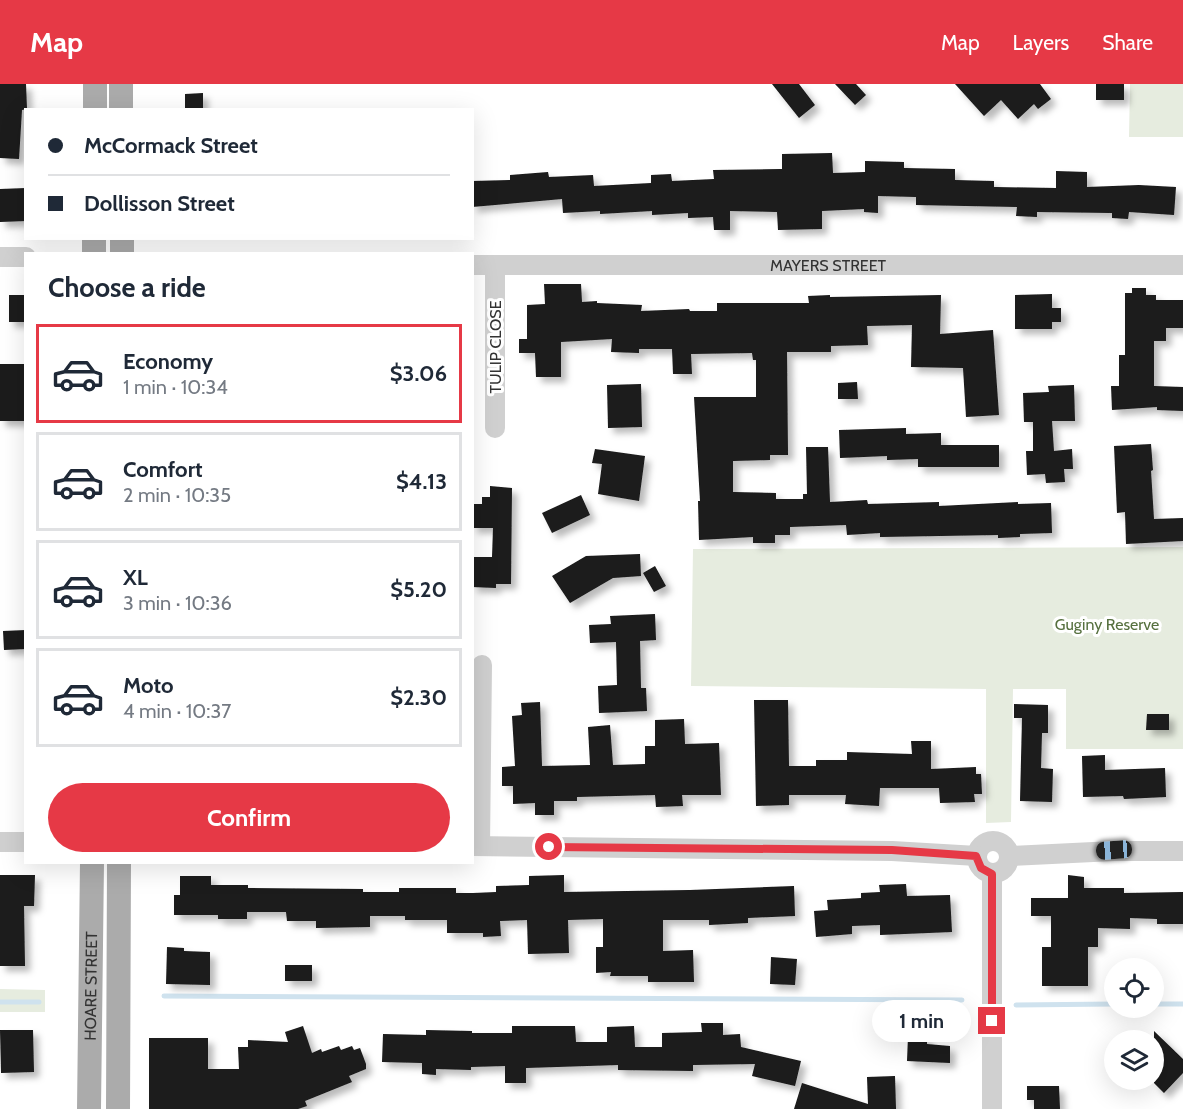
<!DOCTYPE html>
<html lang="en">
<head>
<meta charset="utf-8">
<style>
  :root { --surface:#fff; --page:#f6f6f7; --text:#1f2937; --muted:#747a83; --line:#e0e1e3; --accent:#e63946 }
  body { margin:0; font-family:Cabin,sans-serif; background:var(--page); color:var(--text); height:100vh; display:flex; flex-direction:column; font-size:22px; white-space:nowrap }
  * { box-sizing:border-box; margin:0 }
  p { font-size:20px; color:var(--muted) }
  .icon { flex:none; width:33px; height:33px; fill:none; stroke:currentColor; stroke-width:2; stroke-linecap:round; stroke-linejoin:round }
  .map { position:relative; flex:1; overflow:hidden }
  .sheet { position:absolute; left:24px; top:168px; width:450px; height:612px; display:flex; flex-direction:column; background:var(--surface); border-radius:0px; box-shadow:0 6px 24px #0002 }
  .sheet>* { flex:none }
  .top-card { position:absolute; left:24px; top:24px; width:450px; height:132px; border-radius:0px; box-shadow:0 6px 24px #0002; display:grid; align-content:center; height:132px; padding:0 24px; background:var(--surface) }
  .fabs { position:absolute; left:1104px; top:874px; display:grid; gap:12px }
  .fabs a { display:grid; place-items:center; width:60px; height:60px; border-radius:50%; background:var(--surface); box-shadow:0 6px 24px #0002; font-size:30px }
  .end { position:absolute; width:27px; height:27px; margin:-14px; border:8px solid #e63946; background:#fff; box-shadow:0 0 0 3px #fff }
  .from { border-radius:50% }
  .bubble { position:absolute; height:42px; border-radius:21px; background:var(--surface); box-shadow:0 6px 24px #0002; font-size:20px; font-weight:700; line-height:42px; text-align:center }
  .car { position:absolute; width:18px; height:36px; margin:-18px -9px; border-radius:8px; box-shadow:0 0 4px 2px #0007; background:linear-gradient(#222 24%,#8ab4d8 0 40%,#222 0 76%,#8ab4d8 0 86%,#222 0) }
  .top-card b { display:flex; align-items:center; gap:21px; height:57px; font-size:22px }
  .top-card b+b { border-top:2px solid var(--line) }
  .top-card i { width:15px; height:15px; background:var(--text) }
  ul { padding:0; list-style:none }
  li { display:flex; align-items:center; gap:18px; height:99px; margin:0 12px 9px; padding:0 12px; border:3px solid var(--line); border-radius:0px }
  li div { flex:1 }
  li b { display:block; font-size:22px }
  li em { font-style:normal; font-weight:700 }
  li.selected { border-color:var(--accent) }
  li>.icon { width:54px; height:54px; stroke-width:1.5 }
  h2 { padding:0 24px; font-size:27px; line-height:72px }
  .cta { display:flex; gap:12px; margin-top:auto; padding:12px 24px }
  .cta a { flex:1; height:69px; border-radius:36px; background:var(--accent); color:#fff; font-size:24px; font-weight:700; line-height:69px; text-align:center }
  header { display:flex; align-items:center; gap:36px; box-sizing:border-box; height:84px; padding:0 30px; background:var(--accent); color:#fff }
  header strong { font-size:28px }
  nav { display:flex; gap:33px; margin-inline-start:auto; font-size:21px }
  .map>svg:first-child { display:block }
</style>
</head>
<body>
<header>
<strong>Map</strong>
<nav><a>Map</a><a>Layers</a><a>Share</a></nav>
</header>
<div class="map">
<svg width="1183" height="1025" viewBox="0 0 1183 1025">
  <defs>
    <filter id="shadow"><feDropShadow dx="5.5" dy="5.5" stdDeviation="3" flood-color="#0004"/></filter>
  </defs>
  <rect width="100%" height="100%" fill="#fff"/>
  <path fill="#e6ecdf" d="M1130,0H1183V53H1129Z
    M1183,463V665H1066V605H1013L1011,738L986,739V605L691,602L693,465Z
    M0,905L45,906V928H0Z"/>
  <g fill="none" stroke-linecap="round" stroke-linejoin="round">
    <path stroke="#cfe2ee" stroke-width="5" d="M164,912L962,916
      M0,918H39
      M1154,920H1183
      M1016,921L1114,920"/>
  </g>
  <path fill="#1a1a1a" filter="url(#shadow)" d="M0,0H26L27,25L22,26L19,75L0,74Z
    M772,0H799L815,21L799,34Z
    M835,0H856L866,11L855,21Z
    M955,0H1040L1051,15L1038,25L1034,20L1018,35L1001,16L984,32Z
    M1096,0H1124V16H1096Z
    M203,9V26H185V10Z
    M832,69L833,89L865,88V77L904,78V84L955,85V96L994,97V103L1056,104V87L1087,88V103L1139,101L1176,103L1174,131L1129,128L1128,135L1112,134V129L1037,128V133L1016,132L1017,123L916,121V113L878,112V129L864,128V125L822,127V145L778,146L777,128L730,127V146H714L713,133L688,134V129L652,131V127L600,130V127L563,129L562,115L472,123V97L510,96V91L548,88L549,93L593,91L594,102L651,99V91L671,90L672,97L714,95L713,86L782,85V70Z
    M26,104V137L0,138V105Z
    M544,200H581L582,218L597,217V219L642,221L641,227L689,225L690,227H717V219H809L808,212L830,211V213L941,211L940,250L993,246L999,331L966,333L963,284L911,283L912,241L867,242L868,261L831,262V268H787L788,371H770V376L733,377V408L776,409V415H803V410H807L806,363H828L830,418L867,416L868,420L939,418V422L1018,418V420L1051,419L1052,449L1020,450V453L998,454V451L880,453V449L847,451L846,441L790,443V451H775V459H753V453L699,456L698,417H700L694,313H756V276H753L752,269L691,270L692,290H673L672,265H639V269L611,268L612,255L561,258V293H536L535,269H519V255H527V221L545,220Z
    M1132,204H1146V211H1156V216H1183V244H1166V257H1154V302L1183,303V327L1157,326V323L1112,326L1111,302H1119V271H1125V209H1132Z
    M1052,210V224H1061V238H1052V245H1015V211Z
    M9,211H26V238H9Z
    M0,280H26V337H0Z
    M857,298L858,315H838V299Z
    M641,300L642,343L608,344L607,301Z
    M1074,301L1075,337H1052L1054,367L1072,365L1073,385H1064L1065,398L1046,399L1045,390L1027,391L1026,367H1033V338H1024L1023,309L1049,308L1048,302Z
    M906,344V350L941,349V361H999V383H918V375L887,376V372L840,374L839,346Z
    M1151,360L1153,386L1151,387L1154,435L1183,434V457L1126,460L1125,428L1117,429L1114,362Z
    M595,365L645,372L639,417L598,410L602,380L592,379Z
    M490,402L512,404L511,500H496V504L472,503V473H492L493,444H472V420H482V413H490Z
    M581,411L590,431L552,449L542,429Z
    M640,470L641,492L613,494L570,519L552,492L586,472Z
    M655,482L666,502L654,508L643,489Z
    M655,530L656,556L640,557L641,604H646L647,627L599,629L598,602L617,601L616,558L590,559L589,541L611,540L610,532Z
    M26,546V565L4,566L3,547Z
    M754,616H788L789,682H816V676H847V668L912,670L911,657H931V685L976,683V690H981L982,710H974L975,718L940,719L939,704H880L879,722L845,720L846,711H789V721L756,722Z
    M540,618L542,682L590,681L588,643L610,641L613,681L645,680V662H655V636L684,635L685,660L719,659L721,711H682L683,722L656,723L655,711L577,713V717H554V731H535V719L513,720V702H502V683L515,682L512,632L522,631L521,619Z
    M1014,620L1048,621V649H1042L1041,684L1053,685L1052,718L1020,717L1022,634H1014Z
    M1147,630H1169V646H1146Z
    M1105,671V686L1165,684L1166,713L1124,715L1123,712L1083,713L1082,672Z
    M0,791H35L34,822H24L25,882H0Z
    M564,791V808L690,806L794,802L795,832L748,834V839L709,841V836H663V867L693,866L694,898H648V892H610L611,888L596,889V863H603V835L568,836L569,869L528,870L527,836L500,837L501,852L483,853V849H447V836H405V832H370V843L316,844V837H287L286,828H247V835H218V831H174V811H180V792H211V801H248V804L363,805V808H399V804H456V809H473L496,808V802L529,801V792Z
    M1068,791L1084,793V804H1124V809L1183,808V840H1157V835L1130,834V845L1098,844V863H1088V902H1042V863H1051V832H1031V814H1068Z
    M906,800L907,812L950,811L952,848L880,851V841L852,842V850L816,853L814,827L828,826L827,816L861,814V809L880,808L879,801Z
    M167,863L184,864V867L210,868V901L166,900Z
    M771,873L797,875L795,901L770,900Z
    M285,881H312V897H285Z
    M701,939H723V951L740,950L741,963L801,977L795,1002L752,992L755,980L693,981V987L618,986V981L526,984V999H505V982L471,983V986L436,985V991L422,990V979L382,978L383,950L426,951V946L472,947V949H512V942H575L576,958H607V943L634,942L635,963H662V949L702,948Z
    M303,942L312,969L321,965L322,968L339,962L341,966L352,962L354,966L360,964L366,980V985L349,992L352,998L305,1017L307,1022L298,1025H149V954H208V985H239L238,963H248V956L288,958L285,948Z
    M0,946H33L34,988L1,989Z
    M1154,947L1183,975V989L1164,1009L1154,999Z
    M908,952L927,953V960L950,962V979L907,977Z
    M895,992L896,1025H794L802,999L868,1020L867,993Z
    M1027,1002H1059L1060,1025H1034V1016H1027Z"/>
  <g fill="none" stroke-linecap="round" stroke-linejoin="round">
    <g stroke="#d0d0d0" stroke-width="20">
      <path d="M0,173H26"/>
      <path id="s1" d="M472,181H1183"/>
      <path d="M495,344V181"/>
      <circle cx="993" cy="773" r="16"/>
      <path d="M0,758H26"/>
      <path d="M472,762L892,767L977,772"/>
      <path d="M480,762L482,581"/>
      <path d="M1009,772L1114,767H1183"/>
      <path d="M992,790V1025"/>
    </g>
    <g stroke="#ababab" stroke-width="24">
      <path d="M121,0V26"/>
      <path d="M95,26V0"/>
      <path d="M122,154V170"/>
      <path d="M94,170V154"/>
      <path id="s2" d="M89,1025L92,778"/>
      <path d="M118,1025L119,778"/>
    </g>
  </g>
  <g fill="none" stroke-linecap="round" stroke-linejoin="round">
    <path stroke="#e63946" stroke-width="8" d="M549,763L892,766L976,772L981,784L992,790V937"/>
  </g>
  <g text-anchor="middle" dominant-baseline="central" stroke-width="6" stroke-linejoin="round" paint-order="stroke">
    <g font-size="16" fill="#333" stroke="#fff">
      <text stroke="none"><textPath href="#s1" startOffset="356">MAYERS STREET</textPath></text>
      <text transform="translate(495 263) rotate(-90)">TULIP CLOSE</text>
      <text stroke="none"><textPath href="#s2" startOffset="123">HOARE STREET</textPath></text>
    </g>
    <g font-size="16" fill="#56703f" stroke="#fff">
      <text x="1107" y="540">Guginy Reserve</text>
    </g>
  </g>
</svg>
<div class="fabs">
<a><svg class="icon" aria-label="locate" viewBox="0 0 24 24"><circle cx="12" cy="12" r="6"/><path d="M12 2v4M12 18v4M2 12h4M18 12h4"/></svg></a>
<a><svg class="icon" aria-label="layers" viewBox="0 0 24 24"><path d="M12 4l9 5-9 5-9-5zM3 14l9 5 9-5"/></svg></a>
</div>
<i class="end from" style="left:549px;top:763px"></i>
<i class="end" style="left:992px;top:937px"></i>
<div class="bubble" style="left:872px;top:916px;width:99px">1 min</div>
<i class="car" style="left:1114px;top:766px;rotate:266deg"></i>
<div class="top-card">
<b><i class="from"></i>McCormack Street</b>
<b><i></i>Dollisson Street</b>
</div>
<section class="sheet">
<h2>Choose a ride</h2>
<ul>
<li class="selected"><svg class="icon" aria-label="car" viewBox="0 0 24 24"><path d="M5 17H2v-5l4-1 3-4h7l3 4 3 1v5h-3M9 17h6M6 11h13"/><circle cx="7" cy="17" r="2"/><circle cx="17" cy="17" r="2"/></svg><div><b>Economy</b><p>1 min · 10:34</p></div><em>$3.06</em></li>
<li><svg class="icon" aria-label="car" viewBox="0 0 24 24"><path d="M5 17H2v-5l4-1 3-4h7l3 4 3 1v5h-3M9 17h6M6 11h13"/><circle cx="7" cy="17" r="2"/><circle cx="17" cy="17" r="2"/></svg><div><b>Comfort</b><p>2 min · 10:35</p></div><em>$4.13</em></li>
<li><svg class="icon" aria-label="car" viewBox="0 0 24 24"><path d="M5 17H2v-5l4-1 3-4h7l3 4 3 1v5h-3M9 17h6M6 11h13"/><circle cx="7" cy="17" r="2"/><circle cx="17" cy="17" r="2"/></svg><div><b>XL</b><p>3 min · 10:36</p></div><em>$5.20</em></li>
<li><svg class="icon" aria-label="car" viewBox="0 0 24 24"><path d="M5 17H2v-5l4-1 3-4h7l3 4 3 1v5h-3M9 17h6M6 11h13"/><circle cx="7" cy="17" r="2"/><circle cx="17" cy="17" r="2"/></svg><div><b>Moto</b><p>4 min · 10:37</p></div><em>$2.30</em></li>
</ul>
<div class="cta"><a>Confirm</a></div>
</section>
</div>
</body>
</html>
